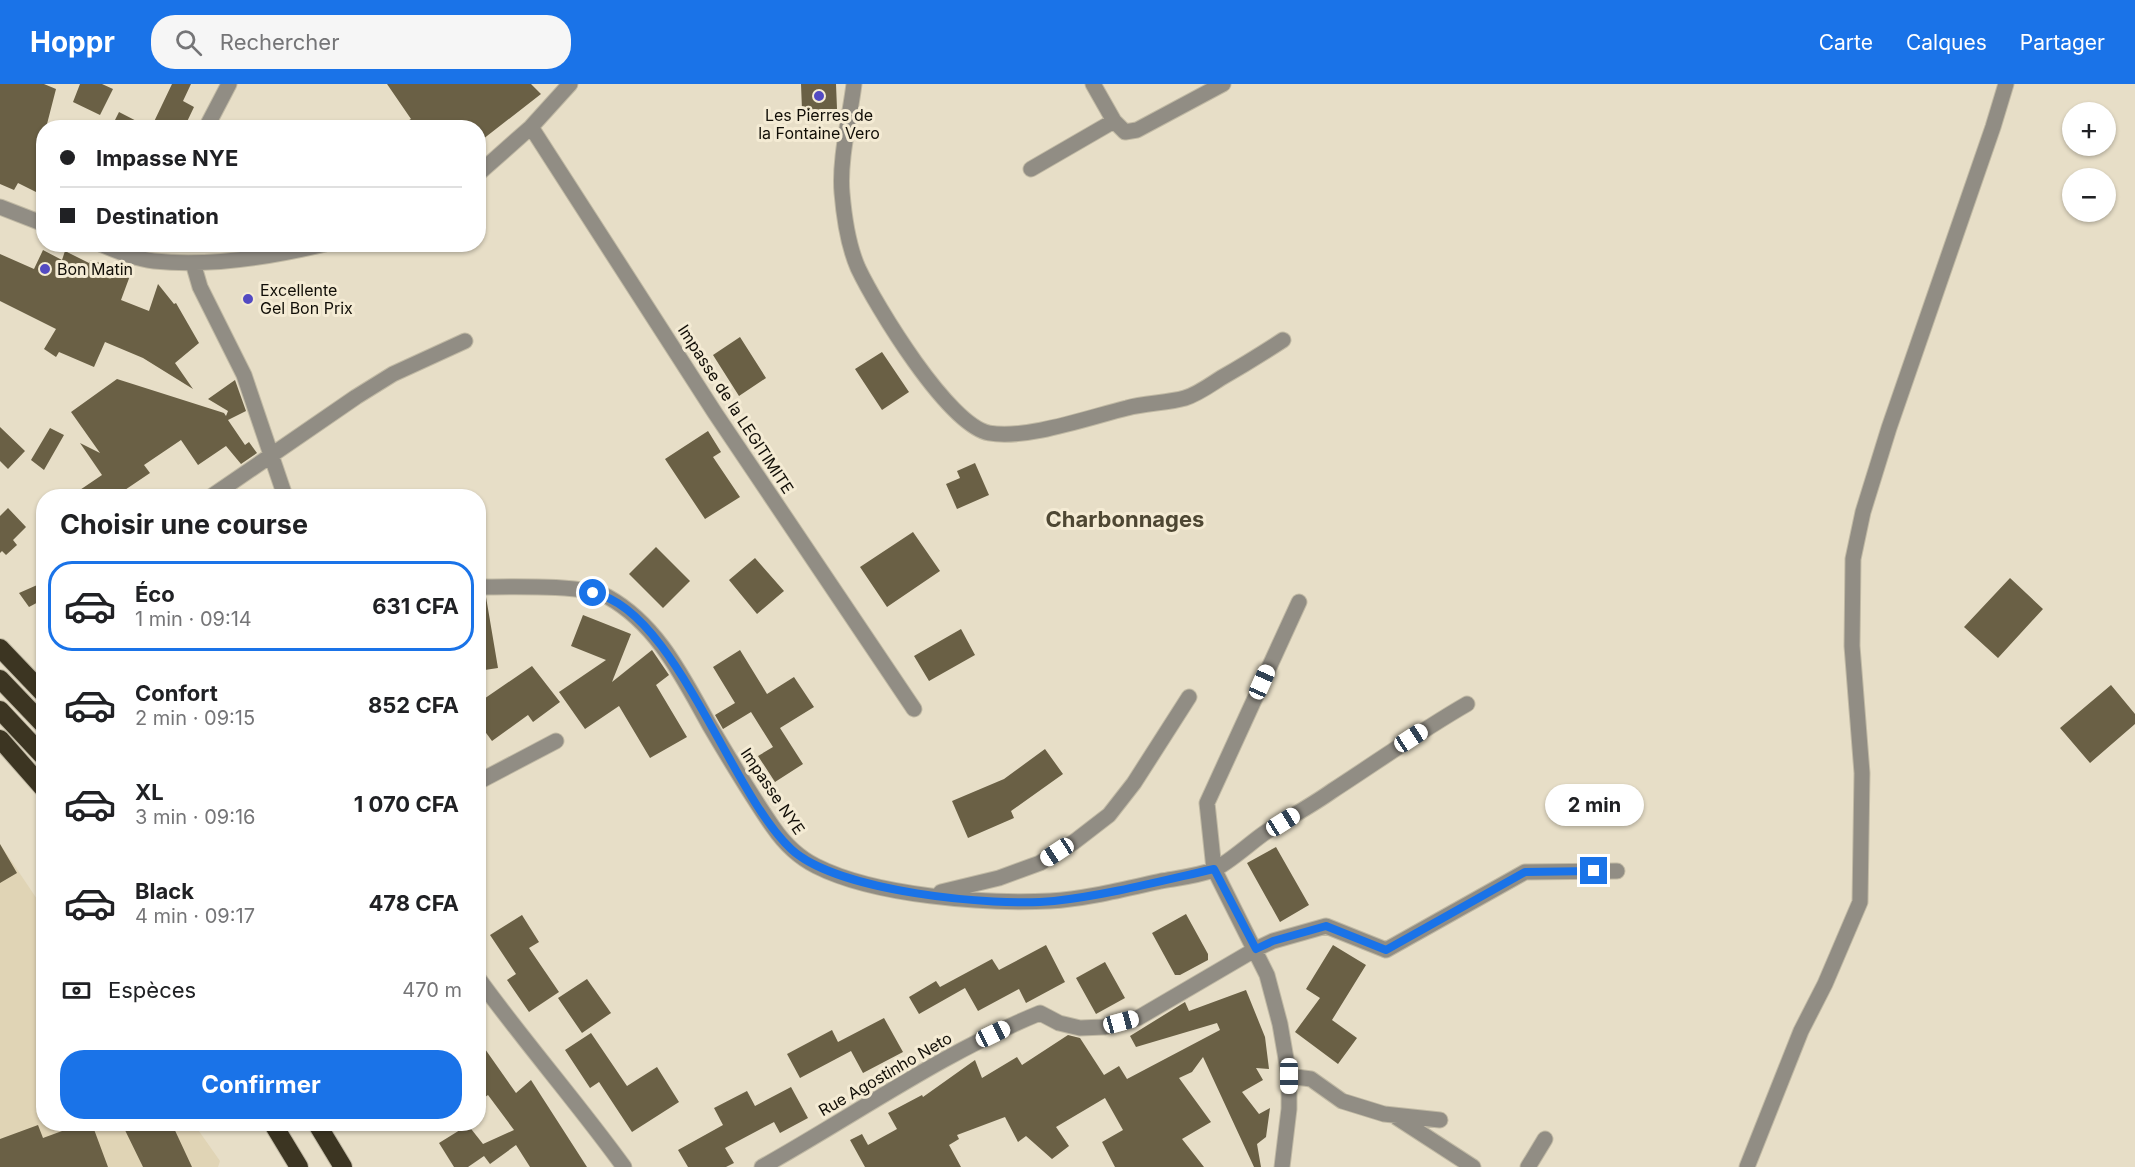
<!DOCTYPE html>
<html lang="fr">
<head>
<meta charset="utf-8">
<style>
  :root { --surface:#fff; --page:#f6f6f6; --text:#202124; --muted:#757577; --line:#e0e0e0; --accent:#1a73e8 }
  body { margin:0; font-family:Inter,sans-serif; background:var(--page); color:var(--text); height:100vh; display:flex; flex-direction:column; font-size:22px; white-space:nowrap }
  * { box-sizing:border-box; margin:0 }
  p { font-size:20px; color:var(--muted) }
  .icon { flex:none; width:33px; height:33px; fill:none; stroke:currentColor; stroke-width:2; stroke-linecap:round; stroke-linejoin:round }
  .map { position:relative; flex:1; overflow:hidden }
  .side { position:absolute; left:36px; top:405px; width:450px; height:642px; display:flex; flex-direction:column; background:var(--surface); border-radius:24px; box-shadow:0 2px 4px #0004 }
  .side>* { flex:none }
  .top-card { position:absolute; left:36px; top:36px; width:450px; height:132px; border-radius:24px; box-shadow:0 2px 4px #0004; display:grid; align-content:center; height:132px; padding:0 24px; background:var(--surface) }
  .fabs { position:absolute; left:2062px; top:18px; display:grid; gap:12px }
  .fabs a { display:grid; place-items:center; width:54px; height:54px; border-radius:50%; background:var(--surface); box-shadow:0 2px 4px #0004; font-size:30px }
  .end { position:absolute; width:27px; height:27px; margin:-14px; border:8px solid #1a73e8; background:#fff; box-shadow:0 0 0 3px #fff }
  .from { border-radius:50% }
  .bubble { position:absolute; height:42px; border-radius:21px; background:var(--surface); box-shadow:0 2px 4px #0004; font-size:20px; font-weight:700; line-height:42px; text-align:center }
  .car { position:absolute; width:18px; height:36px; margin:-18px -9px; border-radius:8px; box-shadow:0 0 4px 2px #0007; background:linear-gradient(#fff 24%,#345 0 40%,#fff 0 76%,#345 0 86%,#fff 0) }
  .top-card b { display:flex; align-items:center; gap:21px; height:57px; font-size:22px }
  .top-card b+b { border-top:2px solid var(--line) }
  .top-card i { width:15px; height:15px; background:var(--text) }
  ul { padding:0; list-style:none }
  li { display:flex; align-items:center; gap:18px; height:90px; margin:0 12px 9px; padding:0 12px; border:3px solid transparent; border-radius:24px }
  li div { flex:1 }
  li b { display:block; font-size:22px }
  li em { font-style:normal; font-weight:700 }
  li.selected { border-color:var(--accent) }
  li>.icon { width:54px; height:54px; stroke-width:1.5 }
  h2 { padding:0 24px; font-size:27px; line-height:72px }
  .pay { display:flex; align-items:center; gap:15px; height:66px; padding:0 24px; font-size:22px }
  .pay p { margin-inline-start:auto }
  .cta { display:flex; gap:12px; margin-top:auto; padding:12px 24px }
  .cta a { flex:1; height:69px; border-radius:24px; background:var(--accent); color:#fff; font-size:24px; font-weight:700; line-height:69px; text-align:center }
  header { display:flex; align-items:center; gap:36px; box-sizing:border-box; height:84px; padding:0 30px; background:var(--accent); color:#fff }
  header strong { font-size:28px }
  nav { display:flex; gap:33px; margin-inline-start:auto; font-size:21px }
  .search { width:420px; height:54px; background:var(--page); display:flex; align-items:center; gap:15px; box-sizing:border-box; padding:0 21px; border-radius:24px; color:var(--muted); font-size:22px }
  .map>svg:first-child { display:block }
</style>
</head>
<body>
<header>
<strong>Hoppr</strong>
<div class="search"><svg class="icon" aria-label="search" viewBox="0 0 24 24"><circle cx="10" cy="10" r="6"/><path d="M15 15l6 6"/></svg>Rechercher</div>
<nav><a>Carte</a><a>Calques</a><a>Partager</a></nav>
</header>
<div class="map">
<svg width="2135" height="1083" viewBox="0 0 2135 1083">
  <rect width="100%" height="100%" fill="#e7dec7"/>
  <path fill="#e0d4b5" d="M0,760L43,824L44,1040H194L220,1077L218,1083H0Z"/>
  <path fill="#6a6045" d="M0,0H44L56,5L47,40L49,41L48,44H44V112L18,99L14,106L0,100Z
    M80,0H102L113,5L100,31L73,18Z
    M172,0H191L183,17L194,23L184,44H151Z
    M387,0H531L541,10L478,59V44H395L411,35Z
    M801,0H836L837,25L802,26Z
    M119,28L150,44H111Z
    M43,166L62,176L65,167L89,179L91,176L131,189L121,216L149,227L158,200L174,220L176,219L199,259L175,279L193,305L143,274L105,258L94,283L59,268L56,273L44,265L56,245L0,217V170L34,185Z
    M740,253L766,294L739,312L713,271Z
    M882,268L909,308L882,326L855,285Z
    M117,295L224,329L226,332L228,327L208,315L235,296L246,327L228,336L245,361L249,358L257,369L241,380L226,362L198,381L181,356L144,381L150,389L116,412H71L102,391L80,359L100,369L71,328Z
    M0,343L25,367L8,385L0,377Z
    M50,344L64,351L44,386L31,376Z
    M708,347L721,368L713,373L740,413L705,435L665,375Z
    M975,379L989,411L957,425L946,400L960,394L957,387Z
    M8,424L26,443L13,456L17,461L6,471L2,467L0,469V432Z
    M913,448L940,487L887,523L860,483Z
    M656,463L690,497L663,524L629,490Z
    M755,474L784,507L757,530L729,496Z
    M2010,494L2043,525L1998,574L1964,543Z
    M44,498V515L29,523L19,509Z
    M486,513L498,584L478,587V514Z
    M583,531L631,550L612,598L652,566L669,591L656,601L687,653L650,674L619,622L585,645L559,608L606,576L571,562Z
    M961,545L975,571L929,597L914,572Z
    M740,566L767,610L794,593L814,623L780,644L803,680L775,698L758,672L773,663L751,628L723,645L715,631L735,619L713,583Z
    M532,582L560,618L533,638L528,631L492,657L478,638V619Z
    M2111,601L2135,630V640L2090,679L2060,644Z
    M1045,665L1063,690L1011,727L1014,734L968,754L952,717L1004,695Z
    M0,760L17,789L0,799Z
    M1276,763L1309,821L1280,838L1247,779Z
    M1186,830L1208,870V876L1180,891H1175L1152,849Z
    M522,831L539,858L529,864L559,908L529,928L507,896L516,890L490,851Z
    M1046,861L1065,898L1026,919L1019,905L978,927L965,904L919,930L909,913L936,897L940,903L992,875L999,886Z
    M1333,861L1366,881L1332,936L1357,954L1338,980L1295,948L1320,914L1306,905Z
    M1105,878L1125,914L1096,930L1076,894Z
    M587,895L611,929L582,949L558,914Z
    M1246,906L1265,953L1269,985L1256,984L1263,996L1242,1008L1259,1030L1270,1024L1266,1053L1257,1060L1261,1083H1254L1203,973L1192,988L1179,994L1211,1038L1182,1055L1204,1083H1115L1102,1058L1123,1046L1105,1014L1056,1043L1069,1062L1052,1075L1026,1052L1018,1058L1005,1033L957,1051L959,1055L949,1061L961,1083H865L850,1056L862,1050L868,1061L897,1045L888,1029L922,1011L923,1013L975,976L982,994L1017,973L1022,981L1068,951L1080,954L1104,991L1119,982L1127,995L1220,946L1217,939L1136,963L1130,952L1185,918L1189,927Z
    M884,934L903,968L863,989L851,967L800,994L787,970L832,946L838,958Z
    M591,949L627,1002L657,983L679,1018L632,1048L599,998L590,1004L565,966Z
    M478,955L516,1009L531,996L587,1083H530L516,1061L490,1080L484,1072L468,1083H454L439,1059L468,1041L483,1060L514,1046L488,1011L478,1018Z
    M791,1003L808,1034L780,1049L774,1038L725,1064L734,1079L726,1083H688L678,1066L723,1041L714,1024L747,1007L755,1022Z
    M81,1040H92L108,1083H0V1055L38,1041L43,1054Z
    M122,1040H172L192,1083H143Z"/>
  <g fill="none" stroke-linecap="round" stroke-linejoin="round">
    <g stroke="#c0b9a4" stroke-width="17">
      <path id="minor" d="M854,0C850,33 839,76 842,109C844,133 848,161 858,184C876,222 948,341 989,349C1026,356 1090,333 1127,324C1145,319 1168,319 1185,314C1198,310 1210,301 1221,294C1242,282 1263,269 1283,256
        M1093,0L1114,37L1125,48L1137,46L1223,0
        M531,43L715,329L914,625
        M206,44L229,0
        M1031,85L1114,37
        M478,90L531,43L570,0
        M0,123L44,140
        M100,160C117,167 136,175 154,177C210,183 271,173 325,160
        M193,179L200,203L244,291L285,412
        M212,412L356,313L393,290L465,257
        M478,503C508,503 584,500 608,513C658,541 683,594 710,642C730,676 750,710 773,743C784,759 798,773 816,782C875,812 984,820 1050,817C1086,815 1125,805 1161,797C1178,794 1197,792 1213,786C1229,779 1251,758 1266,748C1288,734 1311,722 1332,707C1377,678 1420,647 1467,620
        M478,698L556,657
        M941,808L999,794L1040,779L1074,758L1109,731L1134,699L1189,613
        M478,894C525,959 577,1018 624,1083
        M1289,992L1311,995L1342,1017L1384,1030L1440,1036
        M1396,1033L1473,1083
        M762,1083C855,1031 942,969 1040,929L1059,939L1080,944L1104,943L1138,934L1256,865L1273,857L1326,842L1386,866L1525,788L1617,787
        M1282,1083L1289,1025V992L1280,940L1267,891L1214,785L1207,719L1299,518
        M1528,1083L1545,1055
        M1747,1083L1801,947L1825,900L1860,818L1862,689L1852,562L1853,475L1863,428L1889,344L1993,43L2006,0"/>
    </g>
    <g stroke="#c0b9a4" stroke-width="20">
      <path id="highway" d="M0,564L44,610
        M0,595L44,641
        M0,626L44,673
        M0,655L44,705
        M273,1040L299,1083
        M317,1040L343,1083"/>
    </g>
    <use href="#minor" stroke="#918d84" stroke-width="15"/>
    <use href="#highway" stroke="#3c3522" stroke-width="18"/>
  </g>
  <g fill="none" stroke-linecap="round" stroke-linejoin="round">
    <path stroke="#1a73e8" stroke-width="8" d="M593,509C674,524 730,708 791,765C837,808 993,823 1054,817C1108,811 1161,797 1214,785L1256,865L1273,857L1326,842L1386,866L1525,788L1594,787"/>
  </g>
  <g fill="#534ac2" stroke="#f4ebd4" stroke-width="2">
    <circle cx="819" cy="12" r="6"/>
    <circle cx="45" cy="185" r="6"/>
    <circle cx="248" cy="215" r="6"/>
  </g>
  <g text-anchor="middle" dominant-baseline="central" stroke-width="6" stroke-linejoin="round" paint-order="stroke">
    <g font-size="16" fill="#110e07" stroke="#f4ebd4" text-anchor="start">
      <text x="819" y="31" text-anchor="middle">Les Pierres de<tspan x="819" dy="18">la Fontaine Vero</tspan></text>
      <text x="57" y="185">Bon Matin</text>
      <text x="260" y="206">Excellente<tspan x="260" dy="18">Gel Bon Prix</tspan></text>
    </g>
    <g font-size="16" fill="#110e07" stroke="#f4ebd4">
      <text transform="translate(736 325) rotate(57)">Impasse de la LEGITIMITE</text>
      <text transform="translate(773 707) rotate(56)">Impasse NYE</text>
      <text transform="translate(885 990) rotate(-30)">Rue Agostinho Neto</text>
    </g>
    <g font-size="22" font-weight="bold" fill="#4e4733" stroke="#f4ebd4">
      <text x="1125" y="435">Charbonnages</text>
    </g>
  </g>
</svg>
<div class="fabs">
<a>+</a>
<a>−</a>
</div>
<i class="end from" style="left:593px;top:509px"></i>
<i class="end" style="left:1594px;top:787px"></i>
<div class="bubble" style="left:1545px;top:700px;width:99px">2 min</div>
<i class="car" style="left:1262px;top:598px;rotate:24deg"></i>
<i class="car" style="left:1411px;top:654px;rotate:57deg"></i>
<i class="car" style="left:1283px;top:738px;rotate:58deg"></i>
<i class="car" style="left:1057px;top:768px;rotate:237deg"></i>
<i class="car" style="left:1121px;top:938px;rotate:75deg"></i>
<i class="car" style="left:993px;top:950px;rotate:64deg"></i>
<i class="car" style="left:1289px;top:992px;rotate:180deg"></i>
<div class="top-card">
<b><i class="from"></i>Impasse NYE</b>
<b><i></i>Destination</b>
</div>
<section class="side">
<h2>Choisir une course</h2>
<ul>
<li class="selected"><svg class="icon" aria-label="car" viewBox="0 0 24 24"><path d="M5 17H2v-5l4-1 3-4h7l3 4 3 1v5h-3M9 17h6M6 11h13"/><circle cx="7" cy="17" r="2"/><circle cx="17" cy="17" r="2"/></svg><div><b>Éco</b><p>1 min · 09:14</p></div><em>631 CFA</em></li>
<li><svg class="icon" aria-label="car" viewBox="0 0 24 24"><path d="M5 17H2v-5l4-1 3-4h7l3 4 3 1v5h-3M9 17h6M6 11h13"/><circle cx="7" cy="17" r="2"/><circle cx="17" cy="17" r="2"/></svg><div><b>Confort</b><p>2 min · 09:15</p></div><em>852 CFA</em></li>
<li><svg class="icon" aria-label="car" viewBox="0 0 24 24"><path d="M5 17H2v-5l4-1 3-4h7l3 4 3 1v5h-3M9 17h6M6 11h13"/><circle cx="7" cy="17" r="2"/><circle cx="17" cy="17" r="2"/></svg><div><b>XL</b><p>3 min · 09:16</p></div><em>1 070 CFA</em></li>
<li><svg class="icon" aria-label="car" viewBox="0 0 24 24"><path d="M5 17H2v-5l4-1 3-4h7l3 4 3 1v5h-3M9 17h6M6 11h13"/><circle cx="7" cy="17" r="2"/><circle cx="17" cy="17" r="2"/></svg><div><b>Black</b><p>4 min · 09:17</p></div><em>478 CFA</em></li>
</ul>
<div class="pay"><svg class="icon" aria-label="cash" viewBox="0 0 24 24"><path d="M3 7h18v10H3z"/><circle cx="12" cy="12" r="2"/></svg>Espèces<p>470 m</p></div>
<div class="cta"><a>Confirmer</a></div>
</section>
</div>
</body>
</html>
